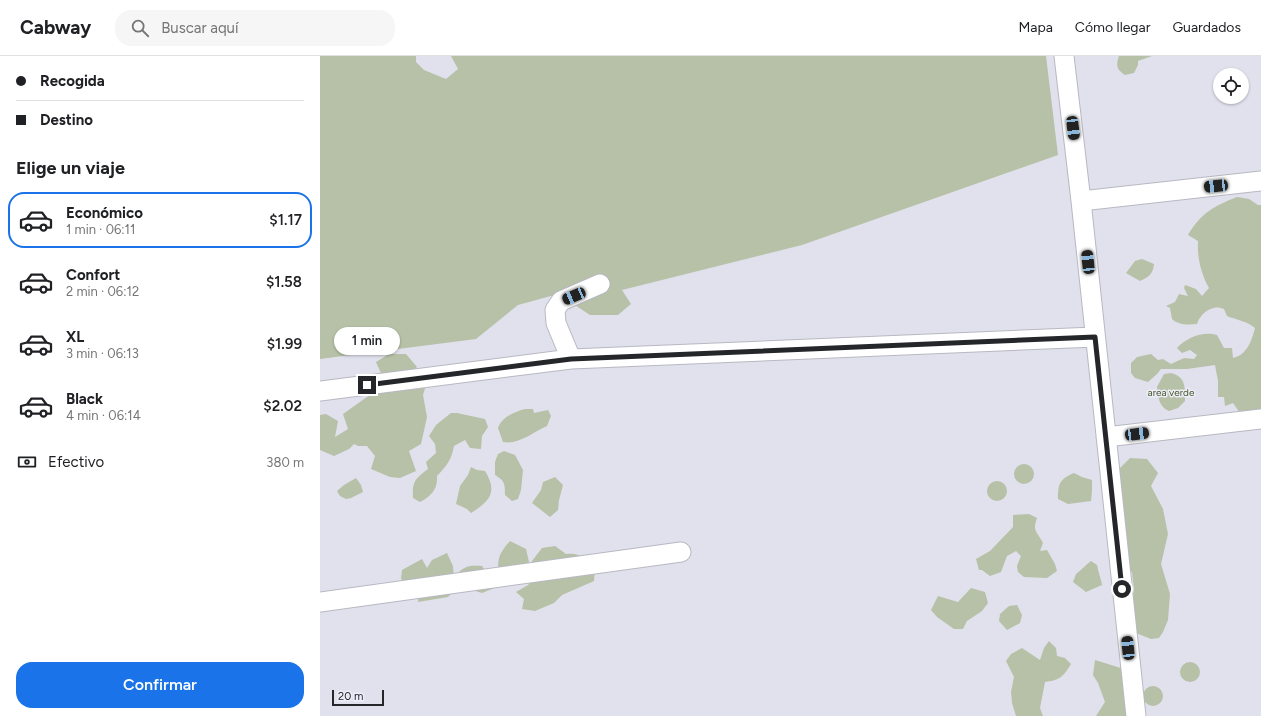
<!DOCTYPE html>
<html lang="es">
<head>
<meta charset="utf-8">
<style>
  :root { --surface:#fff; --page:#f6f6f6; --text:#202124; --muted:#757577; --line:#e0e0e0; --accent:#1a73e8 }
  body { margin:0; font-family:Figtree,sans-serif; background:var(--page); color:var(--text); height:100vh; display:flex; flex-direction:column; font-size:15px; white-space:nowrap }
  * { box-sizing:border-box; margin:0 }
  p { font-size:13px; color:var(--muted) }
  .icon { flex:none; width:22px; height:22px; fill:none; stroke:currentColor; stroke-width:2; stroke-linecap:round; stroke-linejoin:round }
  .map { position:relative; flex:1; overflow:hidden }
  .sheet { display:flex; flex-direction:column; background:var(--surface); width:320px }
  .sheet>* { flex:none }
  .hud { display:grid; align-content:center; height:88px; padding:0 16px; background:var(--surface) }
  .tools { position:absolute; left:893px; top:12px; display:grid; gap:8px }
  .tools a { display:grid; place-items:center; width:36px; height:36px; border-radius:50%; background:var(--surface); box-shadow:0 1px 3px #0004; font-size:20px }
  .scale { position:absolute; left:12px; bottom:10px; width:52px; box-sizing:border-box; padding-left:4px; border:2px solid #25262a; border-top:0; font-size:11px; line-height:14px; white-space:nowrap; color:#25262a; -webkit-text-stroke:3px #edeef9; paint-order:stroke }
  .end { position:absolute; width:18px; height:18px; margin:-9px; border:5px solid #25262a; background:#fff; box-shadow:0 0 0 2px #fff }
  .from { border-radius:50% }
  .bubble { position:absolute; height:28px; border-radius:14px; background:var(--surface); box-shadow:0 1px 3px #0004; font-size:13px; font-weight:600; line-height:28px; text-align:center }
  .car { position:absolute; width:12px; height:24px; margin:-12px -6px; border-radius:5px; box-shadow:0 0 3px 1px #0007; background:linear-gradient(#222 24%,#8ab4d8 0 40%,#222 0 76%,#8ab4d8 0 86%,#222 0) }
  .hud b { display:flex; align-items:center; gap:14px; height:38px; font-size:15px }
  .hud b+b { border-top:1px solid var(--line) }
  .hud i { width:10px; height:10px; background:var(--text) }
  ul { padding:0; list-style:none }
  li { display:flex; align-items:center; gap:12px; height:56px; margin:0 8px 6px; padding:0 8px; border:2px solid transparent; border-radius:16px }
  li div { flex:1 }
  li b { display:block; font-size:15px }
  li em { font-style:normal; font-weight:600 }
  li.selected { border-color:var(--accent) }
  li>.icon { width:36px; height:36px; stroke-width:1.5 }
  h2 { padding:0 16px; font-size:18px; line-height:48px }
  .pay { display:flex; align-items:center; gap:10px; height:44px; padding:0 16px; font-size:15px }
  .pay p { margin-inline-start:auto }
  .primary-button { display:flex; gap:8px; margin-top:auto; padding:8px 16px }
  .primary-button a { flex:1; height:46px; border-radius:16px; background:var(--accent); color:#fff; font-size:16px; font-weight:600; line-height:46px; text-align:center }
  header { display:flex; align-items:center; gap:24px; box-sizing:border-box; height:56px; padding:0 20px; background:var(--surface); border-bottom:1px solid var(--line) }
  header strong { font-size:19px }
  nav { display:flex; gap:22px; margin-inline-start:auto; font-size:14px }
  .search { width:280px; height:36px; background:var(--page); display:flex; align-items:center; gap:10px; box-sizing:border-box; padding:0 14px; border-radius:16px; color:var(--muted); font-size:15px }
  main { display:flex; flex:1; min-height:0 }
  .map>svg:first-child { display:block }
</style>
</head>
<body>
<header>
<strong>Cabway</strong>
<div class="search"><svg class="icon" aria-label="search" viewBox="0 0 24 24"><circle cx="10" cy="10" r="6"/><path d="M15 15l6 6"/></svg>Buscar aquí</div>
<nav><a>Mapa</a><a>Cómo llegar</a><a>Guardados</a></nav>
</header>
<main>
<section class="sheet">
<div class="hud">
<b><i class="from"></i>Recogida</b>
<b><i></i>Destino</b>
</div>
<h2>Elige un viaje</h2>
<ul>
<li class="selected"><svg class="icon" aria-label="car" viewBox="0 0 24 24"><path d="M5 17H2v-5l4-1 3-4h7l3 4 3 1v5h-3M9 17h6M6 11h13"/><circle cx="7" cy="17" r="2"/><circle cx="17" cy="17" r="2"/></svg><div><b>Económico</b><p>1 min · 06:11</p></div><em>$1.17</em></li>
<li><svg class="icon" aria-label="car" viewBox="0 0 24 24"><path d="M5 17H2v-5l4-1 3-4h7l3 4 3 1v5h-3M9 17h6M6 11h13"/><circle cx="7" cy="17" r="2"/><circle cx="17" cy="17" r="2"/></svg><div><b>Confort</b><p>2 min · 06:12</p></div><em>$1.58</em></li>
<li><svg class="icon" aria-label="car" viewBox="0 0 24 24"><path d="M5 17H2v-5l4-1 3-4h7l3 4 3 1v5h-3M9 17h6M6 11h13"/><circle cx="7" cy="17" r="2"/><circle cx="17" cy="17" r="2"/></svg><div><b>XL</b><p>3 min · 06:13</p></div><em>$1.99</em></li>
<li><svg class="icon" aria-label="car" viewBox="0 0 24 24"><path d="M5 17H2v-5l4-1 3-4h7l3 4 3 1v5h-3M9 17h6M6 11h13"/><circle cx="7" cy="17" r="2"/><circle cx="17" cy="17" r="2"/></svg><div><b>Black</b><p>4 min · 06:14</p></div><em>$2.02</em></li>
</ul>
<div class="pay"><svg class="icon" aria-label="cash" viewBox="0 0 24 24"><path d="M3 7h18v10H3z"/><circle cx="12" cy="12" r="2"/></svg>Efectivo<p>380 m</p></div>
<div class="primary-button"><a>Confirmar</a></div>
</section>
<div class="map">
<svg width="941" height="660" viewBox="0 0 941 660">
  <rect width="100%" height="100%" fill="#e0e1ec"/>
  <path fill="#b6c1a7" d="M0,0H96V6L104,14L126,23L138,13L131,0H726L738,99L482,189L302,234L311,248L298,259H270L238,238L198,249L156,283L0,303Z
    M799,0H832L818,5V9L814,17L805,19C796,13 796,9 799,0Z
    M917,141L929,143L938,149H941V358L920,357L913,347L905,350L904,341H898V325L895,309L867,313H841L837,318L828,326L815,322L811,317V307L817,301L831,298L838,304L843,303L851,308L864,302L874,303L877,299L870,294L862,297L857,292C866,282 883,275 897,279L904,292H912L913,302C927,299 932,284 935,272C927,265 917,264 907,260L904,253C901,252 897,251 894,252C886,253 879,261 877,268C868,269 858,269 852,263L850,252L846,250L855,246L859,238L868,240L864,232L865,229L876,233L882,240L889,232C881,218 877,201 878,185L868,179C881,157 894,150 917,141Z
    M822,203L834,208C833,218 829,221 820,225L806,217L815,205Z
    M69,298H86L97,311L84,325L107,326L103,339L107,361L101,388L89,395L96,415L80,422L70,421L51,413L55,400L47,390H38L34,388L29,393L14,400L0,394V359L6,358L18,365L15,381L28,373L23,358L54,336L64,324L56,306Z
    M851,317C866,321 865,331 865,345L858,352L849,355C839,351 838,341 837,331L844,318Z
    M205,353H213L214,357L228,354L231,360L227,370C213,376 199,389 183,386L178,372C182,361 194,356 205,353Z
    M131,357H137L165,363L168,371L162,380L161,393L150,392L145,384L134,390C131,405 127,409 117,420C118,433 111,440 100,446L93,442C92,425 95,423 108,413L106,406L116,397L115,388L109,380L116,369Z
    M184,395L195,399L203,414L201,434L198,443L192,445L185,439C185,428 185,425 175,419V406L178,398Z
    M810,402L827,403L838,417L831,430L843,453L848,478L841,508L850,538L848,564L843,576L839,582L831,583L816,577L812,547L814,534L812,516L805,509L799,435V413Z
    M694 418a10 10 0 1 1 20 0a10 10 0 1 1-20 0Z
    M151,411L157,414L165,415C178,436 170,445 151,457L147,453L136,448L140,430L148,419Z
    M754,417L762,421L772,424V435L771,445L748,448L738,443C738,427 740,423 754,417Z
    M235,421L243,429L239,444L238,454L230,461L212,447L221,434L223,426Z
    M36,422L41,429L43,436L31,442L26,443L20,440L17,435L24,429Z
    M667 435a10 10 0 1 1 20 0a10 10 0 1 1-20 0Z
    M709,458L717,462C712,476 717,475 723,487L720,495L727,494L735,508L737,515L727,522L704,521L698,516L697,510L701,500L696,495L687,500L681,516L670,520L662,514H659L656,503L670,495L693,471V459Z
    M190,485L206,493L209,506L206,515L187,527L162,537L139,530L128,541L98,546L99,533L81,523L82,514L102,503L107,512L112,504L127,497L133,510L134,522C143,510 148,509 162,510L166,516L180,523C176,506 178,498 190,485Z
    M235,490L246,498C261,496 266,503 275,513L274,525L242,539L234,547L215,555L202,553L204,543L196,536L208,529L214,522L223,525L211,515L212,505L222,492Z
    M771,505L777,509C778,516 781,522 782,529L766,536L753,526L756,518C762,514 765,509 771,505Z
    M651,532L665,536L668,547L662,555L647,565L643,573H634L617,561L611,554L618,540L638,546Z
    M697,549L702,559L700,567L687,574L679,565L680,558L689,550Z
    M729,585L736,592L737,600L745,602L751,608C743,621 740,624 725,626L720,652L723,660H696L692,647L691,636L694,621L686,605L691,598L702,592L720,604L724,592Z
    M775,604L804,613L814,660H776L785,646L778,627L773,619Z
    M860 616a10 10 0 1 1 20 0a10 10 0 1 1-20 0Z
    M823 640a10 10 0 1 1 20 0a10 10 0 1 1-20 0Z"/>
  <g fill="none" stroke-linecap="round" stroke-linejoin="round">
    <g stroke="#b8b8c3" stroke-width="21">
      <path id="minor" d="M744,0L761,145L816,660
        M761,145L941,125
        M251,303L236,267L235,254L241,245L280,228
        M0,335L251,303L775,281
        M786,381L941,363
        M0,546L361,496"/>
    </g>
    <use href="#minor" stroke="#fff" stroke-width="19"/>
  </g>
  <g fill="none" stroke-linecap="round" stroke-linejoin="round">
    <path stroke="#25262a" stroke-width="5" d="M47,329L251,303L775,281L802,533"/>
  </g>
  <g text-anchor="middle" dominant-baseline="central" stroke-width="3" stroke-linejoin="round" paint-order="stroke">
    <g font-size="10" fill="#485a2a" stroke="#edeef9">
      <text x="851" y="336">area verde</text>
    </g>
  </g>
</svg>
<div class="tools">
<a><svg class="icon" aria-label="locate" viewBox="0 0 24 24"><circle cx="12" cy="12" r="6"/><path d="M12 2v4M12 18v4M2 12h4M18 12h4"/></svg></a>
</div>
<div class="scale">20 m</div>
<i class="end from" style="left:802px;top:533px"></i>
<i class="end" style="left:47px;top:329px"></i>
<div class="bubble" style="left:14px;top:271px;width:66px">1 min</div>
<i class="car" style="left:753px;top:72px;rotate:173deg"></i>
<i class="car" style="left:896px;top:130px;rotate:264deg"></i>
<i class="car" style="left:768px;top:206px;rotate:354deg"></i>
<i class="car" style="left:254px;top:240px;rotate:247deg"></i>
<i class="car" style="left:817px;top:378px;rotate:83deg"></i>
<i class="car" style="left:808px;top:592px;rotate:354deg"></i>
</div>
</main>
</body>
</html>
